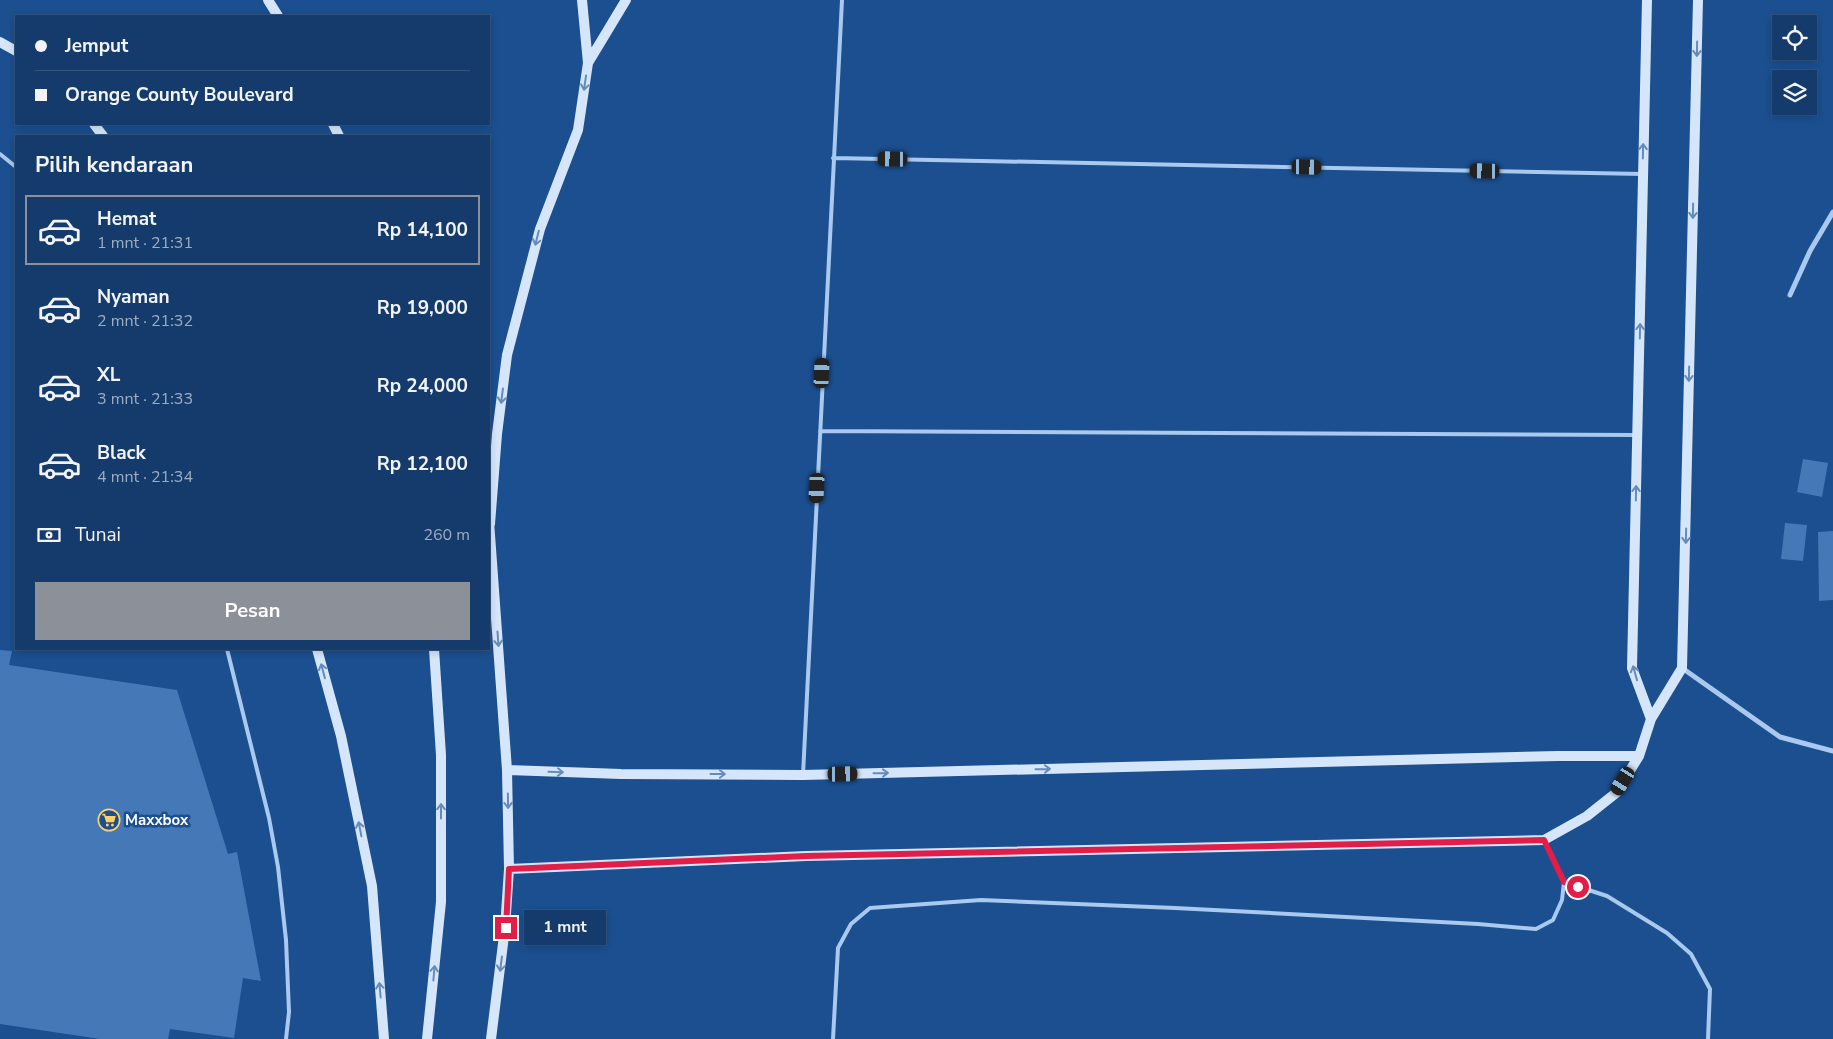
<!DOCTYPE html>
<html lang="id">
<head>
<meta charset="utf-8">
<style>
  :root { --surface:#143b6b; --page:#214673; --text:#f1f3f6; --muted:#9dadc1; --line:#33557e; --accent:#8c9099 }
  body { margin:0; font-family:"Nunito Sans",sans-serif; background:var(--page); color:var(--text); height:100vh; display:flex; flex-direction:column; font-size:19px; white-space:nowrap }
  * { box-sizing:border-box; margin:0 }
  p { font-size:16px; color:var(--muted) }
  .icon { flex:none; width:28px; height:28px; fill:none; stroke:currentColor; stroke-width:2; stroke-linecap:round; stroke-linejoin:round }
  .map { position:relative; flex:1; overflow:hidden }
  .drawer { position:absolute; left:15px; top:135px; width:475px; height:515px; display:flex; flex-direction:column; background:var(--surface); border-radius:0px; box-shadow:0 2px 8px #0003,0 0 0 1px var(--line) }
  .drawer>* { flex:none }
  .hud { position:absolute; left:15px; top:15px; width:475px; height:110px; border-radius:0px; box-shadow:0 2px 8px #0003,0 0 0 1px var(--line); display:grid; align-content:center; height:110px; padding:0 20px; background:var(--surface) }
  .tools { position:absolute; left:1772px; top:15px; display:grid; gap:10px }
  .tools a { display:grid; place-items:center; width:45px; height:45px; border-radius:0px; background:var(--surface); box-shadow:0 2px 8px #0003,0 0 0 1px var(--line); font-size:25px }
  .end { position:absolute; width:22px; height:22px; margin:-11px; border:6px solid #e11d48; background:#fff; box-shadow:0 0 0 2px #fff }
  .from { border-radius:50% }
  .bubble { position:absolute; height:35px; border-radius:0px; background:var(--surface); box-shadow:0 2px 8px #0003,0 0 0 1px var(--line); font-size:16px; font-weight:700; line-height:35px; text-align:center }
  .car { position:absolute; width:15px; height:30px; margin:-15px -8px; border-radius:6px; box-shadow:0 0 4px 1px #0007; background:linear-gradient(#222 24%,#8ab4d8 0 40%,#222 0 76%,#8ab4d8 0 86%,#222 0) }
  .hud b { display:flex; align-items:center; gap:18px; height:48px; font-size:19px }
  .hud b+b { border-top:1px solid var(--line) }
  .hud i { width:12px; height:12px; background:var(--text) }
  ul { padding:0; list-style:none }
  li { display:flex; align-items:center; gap:15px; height:70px; margin:0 10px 8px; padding:0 10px; border:2px solid transparent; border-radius:0px }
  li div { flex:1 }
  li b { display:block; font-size:19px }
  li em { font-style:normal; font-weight:700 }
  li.current { border-color:var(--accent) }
  li>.icon { width:45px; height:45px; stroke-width:1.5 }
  h2 { padding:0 20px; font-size:22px; line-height:60px }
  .pay { display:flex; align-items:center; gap:12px; height:55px; padding:0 20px; font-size:19px }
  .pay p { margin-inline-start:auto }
  .action { display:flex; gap:10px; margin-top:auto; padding:10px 20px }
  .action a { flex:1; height:58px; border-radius:0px; background:var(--accent); color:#fff; font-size:20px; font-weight:700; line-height:58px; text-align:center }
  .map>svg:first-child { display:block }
</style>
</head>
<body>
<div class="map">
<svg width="1833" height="1039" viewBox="0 0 1833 1039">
  <rect width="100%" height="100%" fill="#1b4f8f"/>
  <path fill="#4478b7" d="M1803,459L1828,463L1822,497L1797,492Z
    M1785,523L1807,525L1803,561L1781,559Z
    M1833,531V600L1819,601L1818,532Z
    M0,650L12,651L9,665L177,690L228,854L237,852L261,981L243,978L234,1038L170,1029L168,1039H100L0,1024Z"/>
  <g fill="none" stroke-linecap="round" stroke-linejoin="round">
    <path stroke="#a9c9ee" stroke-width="4" d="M0,154L16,167
      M833,158L1643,174
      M820,431L1636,435
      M227,649L269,818L278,867L286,940L289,1012L286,1039
      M803,775L842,0
      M1545,842L1564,882L1607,896L1667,933L1691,954L1710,989L1708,1039
      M833,1039L838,948L851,924L870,908L981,900L1175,908L1478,924L1536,929L1553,920L1562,900L1564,882"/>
    <path stroke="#a9c9ee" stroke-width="5" d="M1790,295L1810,251L1833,212
      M1682,668L1780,737L1833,751"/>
    <path stroke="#d6e6fa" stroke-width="10" d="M268,0L278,16
      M1647,0L1632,668L1651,719
      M0,42L16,51
      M588,63L626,0
      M94,124L103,136
      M333,124L339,136
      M489,521L507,770L509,869L505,928L491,1039
      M490,524L497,434L507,355L540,229L578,130L588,63L582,0
      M317,649L341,736L372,886L384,1039
      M507,770L621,774L803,775L1558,756H1639
      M509,869L806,856L1544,840L1587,816L1616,793L1639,756L1651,719L1682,668L1698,0
      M427,1039L441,902V755L434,649"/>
  </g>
  <defs><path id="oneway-shaft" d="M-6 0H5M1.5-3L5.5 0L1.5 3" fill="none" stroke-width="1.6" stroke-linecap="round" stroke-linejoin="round" transform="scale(1.25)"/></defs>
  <g stroke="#668bba">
    <use href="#oneway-shaft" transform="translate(1697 49) rotate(91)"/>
    <use href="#oneway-shaft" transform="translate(585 83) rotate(98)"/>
    <use href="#oneway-shaft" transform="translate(1643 151) rotate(-89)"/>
    <use href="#oneway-shaft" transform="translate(1693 211) rotate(91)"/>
    <use href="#oneway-shaft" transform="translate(537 238) rotate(104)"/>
    <use href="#oneway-shaft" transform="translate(1640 331) rotate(-89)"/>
    <use href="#oneway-shaft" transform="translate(1689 374) rotate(91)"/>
    <use href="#oneway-shaft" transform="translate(502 396) rotate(97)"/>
    <use href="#oneway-shaft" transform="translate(1636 493) rotate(-89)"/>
    <use href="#oneway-shaft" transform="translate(1686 536) rotate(91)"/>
    <use href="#oneway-shaft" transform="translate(498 639) rotate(86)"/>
    <use href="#oneway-shaft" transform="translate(323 671) rotate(-105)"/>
    <use href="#oneway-shaft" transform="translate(1635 673) rotate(-106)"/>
    <use href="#oneway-shaft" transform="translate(1043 769) rotate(-1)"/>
    <use href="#oneway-shaft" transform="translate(556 772) rotate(2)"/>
    <use href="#oneway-shaft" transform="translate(881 773) rotate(-1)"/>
    <use href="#oneway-shaft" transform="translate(718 774)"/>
    <use href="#oneway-shaft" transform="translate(508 801) rotate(89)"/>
    <use href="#oneway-shaft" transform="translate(441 811) rotate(-90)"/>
    <use href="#oneway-shaft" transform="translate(360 829) rotate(-101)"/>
    <use href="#oneway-shaft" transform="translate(501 964) rotate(97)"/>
    <use href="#oneway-shaft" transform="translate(434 973) rotate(-85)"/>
    <use href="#oneway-shaft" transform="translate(380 990) rotate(-95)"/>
  </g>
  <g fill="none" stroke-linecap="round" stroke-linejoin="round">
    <path stroke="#e11d48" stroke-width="6" d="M506,928L509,869L806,856L1544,840L1564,882L1578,887"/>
  </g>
  <defs>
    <g id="supermarket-ring" transform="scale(1.125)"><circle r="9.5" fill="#1b4f8f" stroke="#ffd166" stroke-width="1.5"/><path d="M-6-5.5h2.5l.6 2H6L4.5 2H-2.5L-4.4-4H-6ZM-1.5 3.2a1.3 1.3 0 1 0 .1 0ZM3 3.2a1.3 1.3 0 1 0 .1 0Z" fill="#ffd166"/></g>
  </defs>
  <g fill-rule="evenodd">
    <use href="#supermarket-ring" x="109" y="820"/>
  </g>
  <g text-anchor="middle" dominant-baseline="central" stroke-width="5" stroke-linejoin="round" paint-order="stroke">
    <g font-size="15" font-weight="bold" fill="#fff" stroke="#1b4f8f" text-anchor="start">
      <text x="125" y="820">Maxxbox</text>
    </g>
  </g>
</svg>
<div class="tools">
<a><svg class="icon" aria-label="locate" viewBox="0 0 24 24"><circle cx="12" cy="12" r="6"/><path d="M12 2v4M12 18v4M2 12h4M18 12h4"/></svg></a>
<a><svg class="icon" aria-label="layers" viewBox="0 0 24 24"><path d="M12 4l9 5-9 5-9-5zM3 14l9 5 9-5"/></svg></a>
</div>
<i class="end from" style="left:1578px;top:887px"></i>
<i class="end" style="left:506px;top:928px"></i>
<div class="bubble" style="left:524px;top:910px;width:82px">1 mnt</div>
<i class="car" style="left:893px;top:159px;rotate:271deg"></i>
<i class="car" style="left:1307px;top:167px;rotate:91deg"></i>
<i class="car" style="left:1485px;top:171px;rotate:271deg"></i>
<i class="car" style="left:822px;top:373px;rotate:3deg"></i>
<i class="car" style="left:817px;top:488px;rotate:183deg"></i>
<i class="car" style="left:843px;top:774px;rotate:89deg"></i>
<i class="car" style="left:1623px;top:781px;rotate:212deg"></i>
<div class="hud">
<b><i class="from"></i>Jemput</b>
<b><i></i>Orange County Boulevard</b>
</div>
<section class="drawer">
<h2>Pilih kendaraan</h2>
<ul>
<li class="current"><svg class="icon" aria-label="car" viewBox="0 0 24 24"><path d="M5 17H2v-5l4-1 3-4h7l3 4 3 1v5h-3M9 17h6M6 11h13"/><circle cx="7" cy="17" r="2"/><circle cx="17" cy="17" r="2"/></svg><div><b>Hemat</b><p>1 mnt · 21:31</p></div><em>Rp 14,100</em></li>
<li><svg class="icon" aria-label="car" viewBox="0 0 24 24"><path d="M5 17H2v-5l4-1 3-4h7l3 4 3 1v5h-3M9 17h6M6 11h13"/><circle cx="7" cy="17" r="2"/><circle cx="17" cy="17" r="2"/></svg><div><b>Nyaman</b><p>2 mnt · 21:32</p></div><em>Rp 19,000</em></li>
<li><svg class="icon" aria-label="car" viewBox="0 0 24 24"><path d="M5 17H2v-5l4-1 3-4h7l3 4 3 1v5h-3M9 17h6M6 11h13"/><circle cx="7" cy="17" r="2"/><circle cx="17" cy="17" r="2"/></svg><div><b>XL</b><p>3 mnt · 21:33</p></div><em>Rp 24,000</em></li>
<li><svg class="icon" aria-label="car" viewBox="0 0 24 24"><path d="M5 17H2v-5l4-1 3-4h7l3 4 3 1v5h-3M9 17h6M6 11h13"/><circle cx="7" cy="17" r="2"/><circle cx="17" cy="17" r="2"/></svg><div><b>Black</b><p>4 mnt · 21:34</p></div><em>Rp 12,100</em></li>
</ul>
<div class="pay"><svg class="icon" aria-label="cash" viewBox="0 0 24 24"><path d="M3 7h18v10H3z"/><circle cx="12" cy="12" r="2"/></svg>Tunai<p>260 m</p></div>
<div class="action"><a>Pesan</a></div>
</section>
</div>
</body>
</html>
